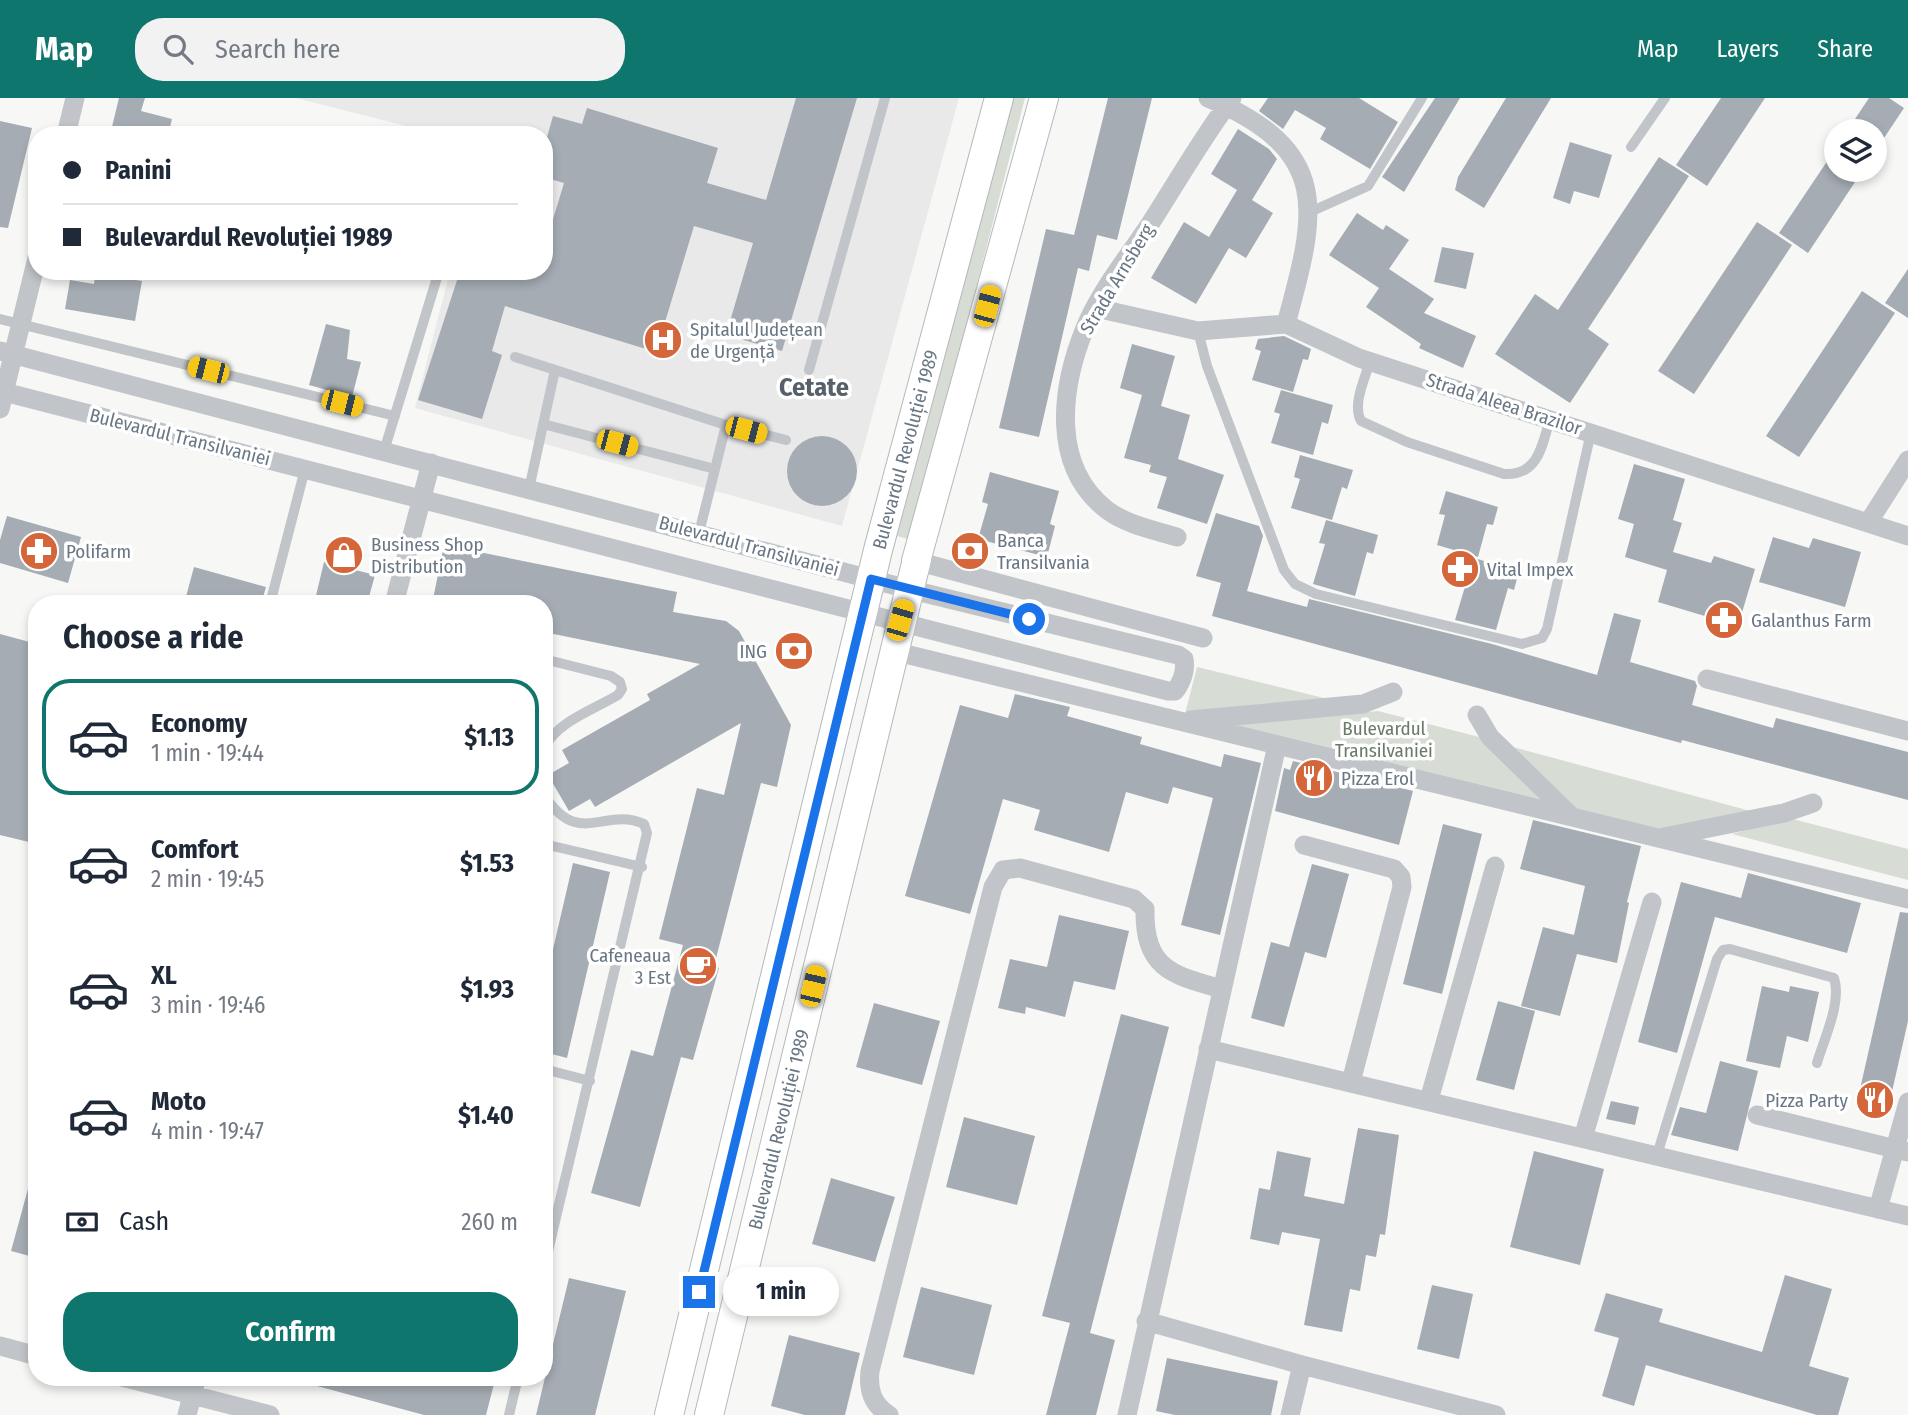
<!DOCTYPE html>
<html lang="en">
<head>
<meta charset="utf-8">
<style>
  :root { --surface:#fff; --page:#f2f2f3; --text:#1f2937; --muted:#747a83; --line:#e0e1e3; --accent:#0f766e }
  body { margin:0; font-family:"Fira Sans Condensed",sans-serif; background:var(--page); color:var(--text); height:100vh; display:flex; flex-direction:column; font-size:26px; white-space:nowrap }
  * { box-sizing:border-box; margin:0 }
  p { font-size:23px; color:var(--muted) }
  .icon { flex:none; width:38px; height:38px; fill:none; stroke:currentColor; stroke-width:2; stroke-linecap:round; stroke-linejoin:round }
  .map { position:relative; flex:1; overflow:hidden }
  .side { position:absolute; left:28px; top:497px; width:525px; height:791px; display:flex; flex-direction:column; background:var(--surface); border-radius:28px; box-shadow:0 4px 10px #0003 }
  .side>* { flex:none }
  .hud { position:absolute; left:28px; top:28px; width:525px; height:154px; border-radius:28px; box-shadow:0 4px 10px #0003; display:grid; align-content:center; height:154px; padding:0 35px; background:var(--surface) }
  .fabs { position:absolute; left:1824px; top:21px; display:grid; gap:14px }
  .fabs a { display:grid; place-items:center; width:63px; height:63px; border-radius:50%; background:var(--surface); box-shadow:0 4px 10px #0003; font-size:35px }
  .end { position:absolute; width:32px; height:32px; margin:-16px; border:9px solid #1a73e8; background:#fff; box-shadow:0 0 0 4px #fff }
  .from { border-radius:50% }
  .bubble { position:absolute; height:49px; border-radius:24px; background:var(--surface); box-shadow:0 4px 10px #0003; font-size:23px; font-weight:700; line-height:49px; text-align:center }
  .car { position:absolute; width:21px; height:42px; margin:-21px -10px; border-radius:9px; box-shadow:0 0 5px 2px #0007; background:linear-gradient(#f5c518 24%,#345 0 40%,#f5c518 0 76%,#345 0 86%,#f5c518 0) }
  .hud b { display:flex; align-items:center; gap:24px; height:66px; font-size:26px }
  .hud b+b { border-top:2px solid var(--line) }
  .hud i { width:18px; height:18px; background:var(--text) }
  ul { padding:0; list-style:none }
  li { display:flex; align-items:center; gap:21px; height:116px; margin:0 14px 10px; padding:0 21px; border:4px solid transparent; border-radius:28px }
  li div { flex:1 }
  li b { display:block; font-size:26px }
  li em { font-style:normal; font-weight:700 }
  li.current { border-color:var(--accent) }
  li>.icon { width:63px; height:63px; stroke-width:1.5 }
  h2 { padding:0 35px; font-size:32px; line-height:84px }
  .pay { display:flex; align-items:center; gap:18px; height:77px; padding:0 35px; font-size:26px }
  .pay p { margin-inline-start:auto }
  .primary-button { display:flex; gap:14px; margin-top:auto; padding:14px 35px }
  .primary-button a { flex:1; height:80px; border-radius:28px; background:var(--accent); color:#fff; font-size:28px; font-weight:700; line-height:80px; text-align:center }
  header { display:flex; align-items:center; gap:42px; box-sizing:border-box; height:98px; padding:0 35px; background:var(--accent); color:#fff }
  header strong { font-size:33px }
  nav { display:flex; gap:38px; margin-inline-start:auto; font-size:24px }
  .search { width:490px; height:63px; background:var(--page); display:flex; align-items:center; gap:18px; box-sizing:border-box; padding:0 24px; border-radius:28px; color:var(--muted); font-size:26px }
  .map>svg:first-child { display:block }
</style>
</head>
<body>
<header>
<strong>Map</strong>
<div class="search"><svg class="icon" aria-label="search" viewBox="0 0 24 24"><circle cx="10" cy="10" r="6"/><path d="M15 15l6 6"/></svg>Search here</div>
<nav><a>Map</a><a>Layers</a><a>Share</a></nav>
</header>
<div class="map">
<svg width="1908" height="1317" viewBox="0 0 1908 1317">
  <rect width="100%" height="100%" fill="#f7f8f5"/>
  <path fill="#e8e9e8" d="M296,0H959L842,428L415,310L450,173H544V37H441Z"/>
  <path fill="#d7dcd5" d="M1012,0H1025L911,442L897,438Z
    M1197,569L1332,602L1185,616Z
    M1378,613L1483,640L1545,706L1226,627Z
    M1509,648L1758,715L1663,733L1572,710Z
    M1789,720L1908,751V782L1732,736Z"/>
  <path fill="#a5acb3" d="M119,0H145L141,13L172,21L168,37H110Z
    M796,0H857L782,253L726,237L753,145L694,128L656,254L505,208L492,253L502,257L482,321L418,302L460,173H544V151L564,85L544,79V50L553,18L582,26L587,10L718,50L707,85L766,102Z
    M1108,0H1152L1117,142L1097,137L1089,173L1078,170L1039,339L999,330L1046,131L1074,137Z
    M1268,0H1359L1398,24L1370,71L1320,41L1326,30L1295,12L1283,31L1259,13Z
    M1435,0H1460L1404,94L1382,79Z
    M1506,0H1551L1484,110L1455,92L1458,79Z
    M1721,0H1765L1707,88L1676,67Z
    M1869,0H1889L1904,10L1874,55V33H1847Z
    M0,23L32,30L8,130L0,129Z
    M1238,31L1269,51L1277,61L1252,102L1273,115L1246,160L1229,150L1196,206L1151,180L1184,124L1209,139L1237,92L1211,76Z
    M1570,44L1612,57L1599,100L1574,93L1570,106L1553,100Z
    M1836,50V72H1863L1808,155L1779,135Z
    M1659,59L1689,78L1588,231L1609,246L1570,305L1495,256L1535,196L1558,212Z
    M1357,115L1383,132L1386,127L1409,142L1389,171L1434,201L1424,215L1476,238L1463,270L1419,250L1421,246L1366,209L1379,190L1329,157Z
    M1757,124L1792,147L1694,296L1658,273Z
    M1442,149L1474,155L1466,191L1434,184Z
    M1908,171V220L1885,205Z
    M95,176L142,183L135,223L65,211L70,182L94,186Z
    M1862,193L1895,215L1799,359L1766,338Z
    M326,226L350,232L347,261L361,264L352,299L309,287Z
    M1284,238L1311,251L1308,262L1303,261L1293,294L1252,282L1261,253L1255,251L1258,241Z
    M1132,246L1175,258L1161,308L1190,317L1178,361L1224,377L1207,426L1157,410L1167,379L1149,374L1151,367L1124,360L1142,297L1120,290Z
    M1281,292L1333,307L1328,326L1322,324L1313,357L1271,345L1280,316L1274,314Z
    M787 373a35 35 0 1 1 70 0a35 35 0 1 1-70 0Z
    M1300,357L1353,372L1347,391L1342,389L1332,422L1291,410L1300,381L1294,379Z
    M1634,366L1685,381L1673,422L1682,425L1673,454L1711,465L1714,458L1755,471L1738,528L1658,504L1667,472L1625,459L1634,426L1618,421Z
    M990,374L1059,393L1050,426L1055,428L1047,459L978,441L988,406L982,404Z
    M1446,393L1498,409L1493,427L1487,426L1478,459L1437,447L1445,417L1439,416Z
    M1216,415L1259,428L1263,438L1247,493L1307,509L1309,501L1492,546L1597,577L1614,515L1641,522L1630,564L1695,583L1697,588L1692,607L1773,630L1776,620L1908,654V702L1682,642L1681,645L1212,518L1221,485L1196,478Z
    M7,418L81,439L68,485L0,465V442Z
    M1326,422L1378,437L1373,456L1367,454L1355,498L1313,486L1325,446L1319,445Z
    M1773,439L1809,450L1813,440L1861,454L1845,509L1759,484Z
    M444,447L677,494L673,514L726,523L739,533L791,627L777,689L761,685L714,868L719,870L693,962L681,959L640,1109L591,1095L631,952L653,958L683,847L659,841L697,690L724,697L741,625L595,709L590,701L569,713L548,677L569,665L562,652L650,602L647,596L700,566L544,534V506H432Z
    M1467,458L1519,473L1514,492L1508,490L1496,532L1455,522L1467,482L1461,481Z
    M324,464L375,477L367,506H314Z
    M194,469L266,489L261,506H184Z
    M0,536L37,546V746L0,737Z
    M1015,596L1070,609L1067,618L1142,639L1140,646L1221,669L1224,656L1261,665L1220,837L1181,827L1213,700L1173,689L1168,706L1126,694L1109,754L1034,732L1040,712L1003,701L970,816L905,798L960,607L1008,620Z
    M1293,663L1413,693L1399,747L1275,713L1284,670L1290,672Z
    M1533,722L1641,748L1627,804L1629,805L1617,865L1577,856L1560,918L1521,908L1543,829L1574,837L1585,788L1520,771Z
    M1443,726L1482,736L1442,896L1403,886Z
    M573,765L610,774L567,960L544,954V890Z
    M1312,766L1349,776L1326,860L1305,854L1284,929L1251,920L1271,844L1289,849Z
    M1748,775L1861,805L1847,855L1715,819L1677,955L1638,944L1681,784L1741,800Z
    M1900,814L1908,815V923L1889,1007L1858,1000Z
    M1059,817L1129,833L1115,892L1074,883L1065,919L1026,909L1025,916L998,910L1010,861L1047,869Z
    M1762,888L1789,894L1790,888L1819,894L1808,944L1787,938L1780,970L1746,963Z
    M1498,903L1535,913L1514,992L1476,982Z
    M874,905L940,923L922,987L856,969Z
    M1121,916L1169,929L1090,1235L1115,1242L1096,1317H1046L1070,1225L1042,1218Z
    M1720,963L1758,973L1738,1053L1671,1037L1680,1009L1706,1015Z
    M1611,1003L1639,1009L1635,1027L1606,1021Z
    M964,1019L1035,1038L1017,1107L946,1089Z
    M1358,1030L1399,1037L1385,1137L1380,1136L1376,1159L1366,1157L1360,1193L1350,1191L1342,1234L1304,1227L1320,1141L1282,1134L1279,1147L1250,1141L1259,1090L1270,1092L1277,1053L1311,1060L1304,1098L1344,1106Z
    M1534,1053L1604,1071L1580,1167L1510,1149Z
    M31,1080H37V1160L11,1153Z
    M831,1080L895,1099L875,1164L812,1146Z
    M1785,1177L1832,1191L1809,1268L1849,1280L1838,1317H1817L1646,1267L1634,1308L1602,1298L1619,1240L1594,1233L1606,1195L1663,1211L1659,1224L1762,1254Z
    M569,1180L626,1193L595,1317H536Z
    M1432,1187L1473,1196L1459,1261L1417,1251Z
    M921,1189L992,1207L974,1277L903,1259Z
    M789,1237L860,1255L845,1317H805L771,1308Z
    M1167,1260L1278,1283L1271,1317H1175L1156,1313Z
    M307,1279H469L494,1286L486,1317H424L306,1285Z"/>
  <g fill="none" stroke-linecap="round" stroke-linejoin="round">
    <g stroke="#b4b8bd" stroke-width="30">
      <g id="secondary">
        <path d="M916,463L1044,0"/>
        <path id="s1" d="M669,1317L878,452L999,0"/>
        <path id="s2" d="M709,1317L917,461"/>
      </g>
    </g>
    <path stroke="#c1c4c8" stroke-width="10" d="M1631,49L1665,0
      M1310,114L1368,88L1422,0
      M0,221L395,318
      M1198,233L1207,268L1284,472L1295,486L1316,496L1522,546L1542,540L1547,531L1591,334
      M515,259L726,327L786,342
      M1370,263C1365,281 1352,306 1361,323L1407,344L1504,376C1538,378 1542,348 1550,321
      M809,272L885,0
      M543,326L715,371
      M384,353L439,173
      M529,391L555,272
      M699,435L726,327
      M270,506L305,371
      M544,561L611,578L620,584L622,591L618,597C593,612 558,623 544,650
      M544,697C579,751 604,708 644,726L647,735L544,1170
      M544,746L642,769
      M544,971L590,983
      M1657,1057L1717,861L1723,852L1730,851L1834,880C1842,904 1824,941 1817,965
      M509,1317L518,1279"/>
    <path stroke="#c1c4c8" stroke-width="19" d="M1208,0C1333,53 1317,113 1286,226
      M66,37L75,0
      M1096,210L1198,233L1286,226L1359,260L1908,438
      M0,253L912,492L1178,557L1184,561C1186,572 1182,584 1175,593H1168L0,293
      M0,311L37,160
      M1868,425L1908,362
      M1177,439C1154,432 1127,427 1107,412C1050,368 1061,289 1085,230C1100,193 1128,159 1150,126C1177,84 1202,40 1232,0
      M916,463L1203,540
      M394,506L431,365
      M893,553L1908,801
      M1707,581L1908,633
      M1477,617L1490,639L1571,718
      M1191,622L1363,606L1393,594
      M1664,739L1784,715L1813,705
      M1304,747L1394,771L1401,779L1402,789L1351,984
      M1208,951L1908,1118
      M1429,1002L1495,768
      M1757,1017L1908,1054
      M1583,1040L1652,804
      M1878,1111L1908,1004
      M1146,1223L1302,1267L1496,1317
      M0,1248L37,1258
      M122,1279L270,1317
      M187,1317L197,1279
      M889,1317C872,1306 868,1292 870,1273L993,789L1003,772L1020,770L1134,801L1145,811C1144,871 1172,877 1222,891
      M1127,1317L1277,647
      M1290,1317L1302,1267"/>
    <use href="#secondary" stroke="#fff" stroke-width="28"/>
  </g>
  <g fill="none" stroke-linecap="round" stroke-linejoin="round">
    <path stroke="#1a73e8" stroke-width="9" d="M699,1194L871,481L1029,521"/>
  </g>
  <defs>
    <g id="hospital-disc" transform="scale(2.0125)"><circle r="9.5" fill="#d46639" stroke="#fff"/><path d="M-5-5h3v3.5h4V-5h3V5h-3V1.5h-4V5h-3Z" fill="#fff"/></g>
    <g id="pharmacy-disc" transform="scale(2.0125)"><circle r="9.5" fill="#d46639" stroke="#fff"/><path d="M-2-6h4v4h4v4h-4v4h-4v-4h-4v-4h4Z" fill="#fff"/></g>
    <g id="bank-disc" transform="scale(2.0125)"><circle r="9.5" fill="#d46639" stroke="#fff"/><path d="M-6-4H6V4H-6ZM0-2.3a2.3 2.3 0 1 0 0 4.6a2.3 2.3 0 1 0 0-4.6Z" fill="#fff"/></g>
    <g id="shop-disc" transform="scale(2.0125)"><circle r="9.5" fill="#d46639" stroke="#fff"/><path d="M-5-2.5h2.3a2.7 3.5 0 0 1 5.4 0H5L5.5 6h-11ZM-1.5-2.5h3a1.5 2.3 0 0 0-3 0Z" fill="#fff"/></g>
    <g id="restaurant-disc" transform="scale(2.0125)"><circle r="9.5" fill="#d46639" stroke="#fff"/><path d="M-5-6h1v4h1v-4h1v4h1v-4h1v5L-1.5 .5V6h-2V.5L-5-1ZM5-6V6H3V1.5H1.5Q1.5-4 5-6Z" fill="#fff"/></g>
    <g id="cafe-disc" transform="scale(2.0125)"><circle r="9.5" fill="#d46639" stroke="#fff"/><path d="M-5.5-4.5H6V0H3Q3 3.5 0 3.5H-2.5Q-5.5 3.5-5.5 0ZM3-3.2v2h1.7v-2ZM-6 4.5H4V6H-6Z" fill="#fff"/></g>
  </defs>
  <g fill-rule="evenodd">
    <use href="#hospital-disc" x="663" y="242"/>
    <use href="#pharmacy-disc" x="39" y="453"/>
    <use href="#bank-disc" x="970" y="453"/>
    <use href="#shop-disc" x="344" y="457"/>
    <use href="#pharmacy-disc" x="1460" y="471"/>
    <use href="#pharmacy-disc" x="1724" y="522"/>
    <use href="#bank-disc" x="794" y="553"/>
    <use href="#restaurant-disc" x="1314" y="680"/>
    <use href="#cafe-disc" x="698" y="868"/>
    <use href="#restaurant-disc" x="1875" y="1002"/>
  </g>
  <g text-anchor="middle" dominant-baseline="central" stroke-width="7" stroke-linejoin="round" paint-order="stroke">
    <g font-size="19" fill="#697684" stroke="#fff">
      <text transform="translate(1117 181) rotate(-59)">Strada Arnsberg</text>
      <text transform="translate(1504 306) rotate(18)">Strada Aleea Brazilor</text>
      <text transform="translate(180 339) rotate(14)">Bulevardul Transilvaniei</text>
      <text stroke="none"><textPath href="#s1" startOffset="994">Bulevardul Revoluției 1989</textPath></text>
      <text transform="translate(749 448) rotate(15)">Bulevardul Transilvaniei</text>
      <text stroke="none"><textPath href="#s2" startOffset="294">Bulevardul Revoluției 1989</textPath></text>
    </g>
    <g font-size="19" fill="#697684" stroke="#fff" text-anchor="start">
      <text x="690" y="231">Spitalul Județean<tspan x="690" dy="22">de Urgență</tspan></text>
      <text x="997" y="442">Banca<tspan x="997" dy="22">Transilvania</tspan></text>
      <text x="371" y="446">Business Shop<tspan x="371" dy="22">Distribution</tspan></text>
      <text x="66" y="453">Polifarm</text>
      <text x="1487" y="471">Vital Impex</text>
      <text x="1751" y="522">Galanthus Farm</text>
      <text x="767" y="553" text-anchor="end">ING</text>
      <text x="1341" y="680">Pizza Erol</text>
      <text x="671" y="857" text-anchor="end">Cafeneaua<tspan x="671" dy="22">3 Est</tspan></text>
      <text x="1848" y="1002" text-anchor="end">Pizza Party</text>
    </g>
    <g font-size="19" fill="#6a7b68" stroke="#fff">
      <text x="1384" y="630">Bulevardul<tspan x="1384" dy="22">Transilvaniei</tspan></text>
    </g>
    <g font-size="26" font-weight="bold" fill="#576069" stroke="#fff">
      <text x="814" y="289">Cetate</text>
    </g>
  </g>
</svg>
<div class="fabs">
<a><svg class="icon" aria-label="layers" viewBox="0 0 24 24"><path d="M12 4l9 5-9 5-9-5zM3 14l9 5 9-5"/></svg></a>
</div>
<i class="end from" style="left:1029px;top:521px"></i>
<i class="end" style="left:699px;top:1194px"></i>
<div class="bubble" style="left:723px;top:1169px;width:116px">1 min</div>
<i class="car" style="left:987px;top:208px;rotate:15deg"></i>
<i class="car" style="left:208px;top:272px;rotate:284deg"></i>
<i class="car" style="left:342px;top:305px;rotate:104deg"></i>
<i class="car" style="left:746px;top:332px;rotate:105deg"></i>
<i class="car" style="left:617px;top:345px;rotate:105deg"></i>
<i class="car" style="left:900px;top:522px;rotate:16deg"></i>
<i class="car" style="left:813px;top:888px;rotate:13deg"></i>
<div class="hud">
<b><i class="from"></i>Panini</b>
<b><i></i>Bulevardul Revoluției 1989</b>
</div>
<section class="side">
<h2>Choose a ride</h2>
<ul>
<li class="current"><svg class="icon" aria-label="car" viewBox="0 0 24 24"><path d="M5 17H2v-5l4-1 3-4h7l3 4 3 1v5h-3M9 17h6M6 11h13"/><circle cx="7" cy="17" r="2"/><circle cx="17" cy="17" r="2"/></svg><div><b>Economy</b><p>1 min · 19:44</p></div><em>$1.13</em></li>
<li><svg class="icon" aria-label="car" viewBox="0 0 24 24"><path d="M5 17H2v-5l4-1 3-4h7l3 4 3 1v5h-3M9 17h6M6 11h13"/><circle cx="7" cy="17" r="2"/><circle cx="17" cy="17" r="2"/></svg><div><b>Comfort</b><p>2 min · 19:45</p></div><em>$1.53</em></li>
<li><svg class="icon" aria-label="car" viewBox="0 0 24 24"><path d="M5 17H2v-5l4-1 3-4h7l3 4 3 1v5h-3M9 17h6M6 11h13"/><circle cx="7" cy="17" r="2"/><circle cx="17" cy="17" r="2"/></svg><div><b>XL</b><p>3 min · 19:46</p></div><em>$1.93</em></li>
<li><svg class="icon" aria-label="car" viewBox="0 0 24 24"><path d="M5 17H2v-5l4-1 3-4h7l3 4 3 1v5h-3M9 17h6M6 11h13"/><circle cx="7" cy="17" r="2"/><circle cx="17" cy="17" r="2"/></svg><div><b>Moto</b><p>4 min · 19:47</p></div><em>$1.40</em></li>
</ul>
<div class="pay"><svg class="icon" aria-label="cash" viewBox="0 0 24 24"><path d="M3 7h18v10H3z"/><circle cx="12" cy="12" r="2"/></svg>Cash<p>260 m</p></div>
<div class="primary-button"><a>Confirm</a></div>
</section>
</div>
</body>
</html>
